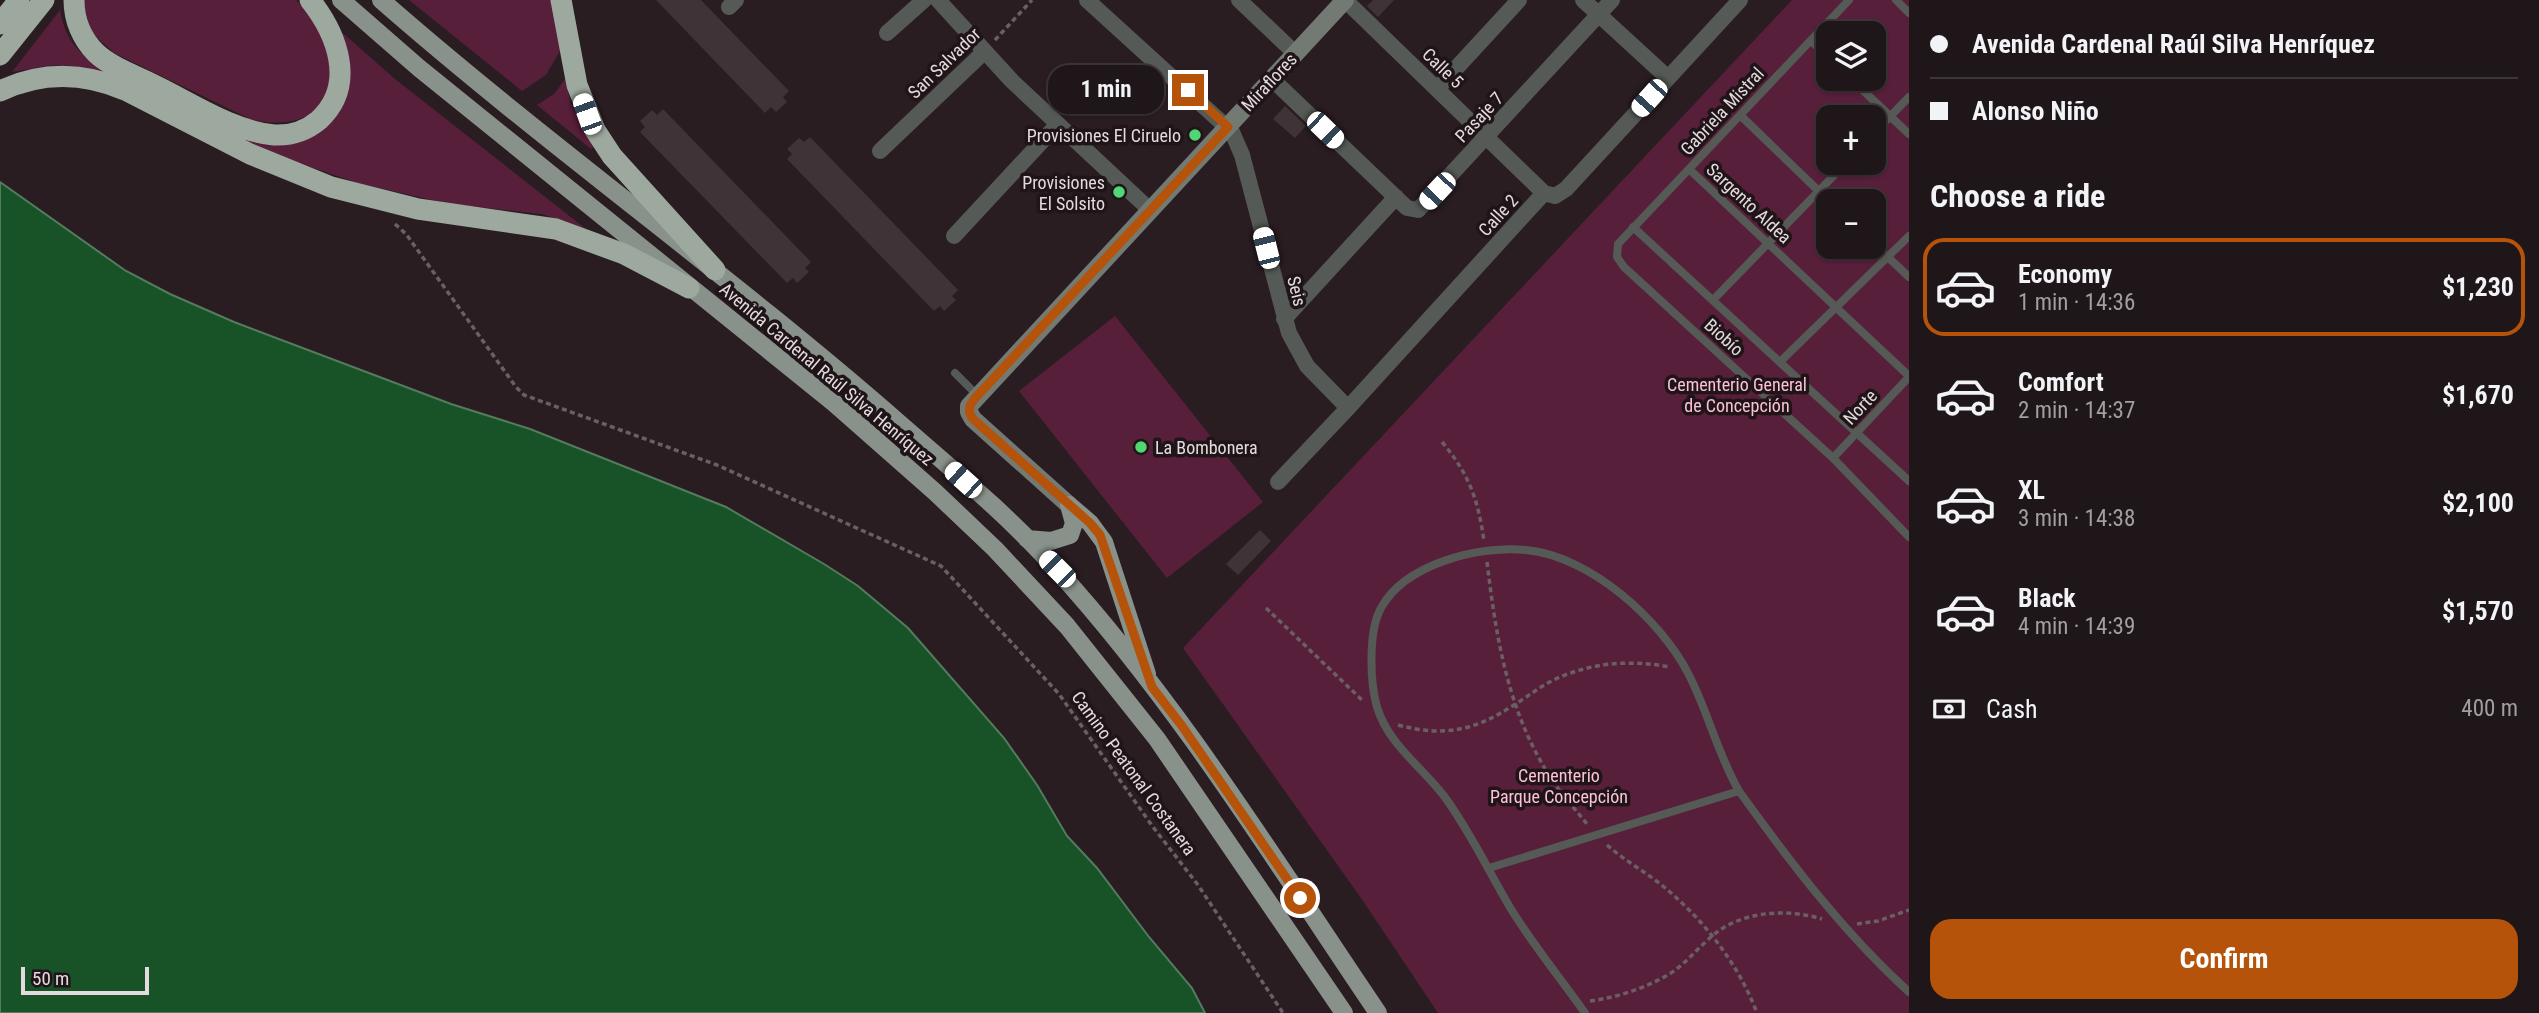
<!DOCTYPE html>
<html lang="en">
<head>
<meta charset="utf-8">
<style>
  :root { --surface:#1f161a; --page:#2c2327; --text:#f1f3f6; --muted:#a19fa2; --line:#3c3539; --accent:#b45309 }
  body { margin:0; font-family:"Roboto Condensed",sans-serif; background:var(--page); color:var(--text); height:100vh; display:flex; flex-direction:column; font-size:26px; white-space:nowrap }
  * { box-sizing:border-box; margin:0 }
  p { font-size:23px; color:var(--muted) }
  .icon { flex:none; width:38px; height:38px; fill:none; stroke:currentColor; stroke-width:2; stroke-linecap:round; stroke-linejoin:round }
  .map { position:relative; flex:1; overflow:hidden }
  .drawer { display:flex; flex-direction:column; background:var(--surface); width:630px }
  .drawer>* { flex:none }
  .banner { display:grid; align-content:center; height:154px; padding:0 21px; background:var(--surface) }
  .fabs { position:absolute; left:1816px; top:21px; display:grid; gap:14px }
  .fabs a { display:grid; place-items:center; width:70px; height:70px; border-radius:14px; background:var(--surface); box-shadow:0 2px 5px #0004,0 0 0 2px var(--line); font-size:35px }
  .scale { position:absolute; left:21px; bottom:18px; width:128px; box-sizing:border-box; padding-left:7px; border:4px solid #e3dbde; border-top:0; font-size:19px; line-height:24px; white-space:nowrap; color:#e3dbde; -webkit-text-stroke:5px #1f1418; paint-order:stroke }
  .end { position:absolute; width:32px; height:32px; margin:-16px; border:9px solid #b45309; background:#fff; box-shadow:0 0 0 4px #fff }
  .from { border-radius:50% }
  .bubble { position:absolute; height:49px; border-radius:21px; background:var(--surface); box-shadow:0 2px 5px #0004,0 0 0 2px var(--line); font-size:23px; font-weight:700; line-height:49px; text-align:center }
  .car { position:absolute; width:21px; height:42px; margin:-21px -10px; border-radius:9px; box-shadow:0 0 5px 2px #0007; background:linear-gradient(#fff 24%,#345 0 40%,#fff 0 76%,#345 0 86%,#fff 0) }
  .banner b { display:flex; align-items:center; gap:24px; height:66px; font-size:26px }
  .banner b+b { border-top:2px solid var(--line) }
  .banner i { width:18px; height:18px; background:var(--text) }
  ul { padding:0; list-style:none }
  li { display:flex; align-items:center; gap:21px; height:98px; margin:0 14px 10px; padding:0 7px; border:4px solid transparent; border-radius:21px }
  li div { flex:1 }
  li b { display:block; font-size:26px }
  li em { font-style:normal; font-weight:700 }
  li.active { border-color:var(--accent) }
  li>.icon { width:63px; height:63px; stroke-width:1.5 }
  h2 { padding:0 21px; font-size:32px; line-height:84px }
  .pay { display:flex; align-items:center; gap:18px; height:77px; padding:0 21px; font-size:26px }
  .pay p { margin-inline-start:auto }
  .primary-button { display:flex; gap:14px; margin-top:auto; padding:14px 21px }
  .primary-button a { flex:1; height:80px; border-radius:21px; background:var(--accent); color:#fff; font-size:28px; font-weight:700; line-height:80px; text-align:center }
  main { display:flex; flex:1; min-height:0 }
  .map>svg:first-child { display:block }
</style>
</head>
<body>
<main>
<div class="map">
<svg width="1909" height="1013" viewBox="0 0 1909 1013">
  <rect width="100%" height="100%" fill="#291d22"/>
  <path fill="#581f3a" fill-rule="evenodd" d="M82,0H296C308,13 325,31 329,49C331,55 330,64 330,70C331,119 290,129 250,119L114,53L91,32Z
    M409,0H552L561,49L546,75L522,91Z
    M1792,0H1909V1013H1438L1361,898L1183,648ZM1829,33H1874V79H1829ZM1829,117H1874V163H1829ZM1829,201H1874V247H1829Z
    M60,10C66,43 81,56 109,72L107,73L64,65L46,66L12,72Z
    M337,28L395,79L586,229L542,214L450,204L357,183L262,150L214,122L242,136L325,124Z
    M565,79L571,104L594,147L591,149L537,105L554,94Z
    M1115,316L1263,502L1167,578L1019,391Z"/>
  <path fill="#185227" stroke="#557b5e" stroke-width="2" d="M0,182L126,271L170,294L234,322L451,404L530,429L726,507L824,564L858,586L908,628L1004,738L1037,785L1067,836L1097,868L1149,937L1192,988L1205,1013H0Z"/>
  <path fill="#3f3337" d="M656,0H701L789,91L783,97L787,102L776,112L771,107L765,113Z
    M1373,0H1394L1378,17L1367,6Z
    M1285,106L1306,126L1295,138L1273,119Z
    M663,109L811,262L805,268L809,272L797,283L793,278L787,283L640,132L645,127L640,121L652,110L657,115Z
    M810,137L958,290L952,296L956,300L944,311L940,306L934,311L787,159L792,154L787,149L799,138L804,142Z
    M1260,530L1271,541L1238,575L1226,564Z"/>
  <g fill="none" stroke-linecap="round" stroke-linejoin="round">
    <path stroke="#6a6064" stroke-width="3.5" stroke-dasharray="5 3.5" stroke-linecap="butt" d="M995,40L1032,0
      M395,224L406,234L516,387L524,395L717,465L941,566L1059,694L1153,827L1198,885L1283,1013
      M1442,442C1469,474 1478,499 1484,541
      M1487,562C1496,637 1508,713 1551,778C1561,794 1575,809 1587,824
      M1266,608L1363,701
      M1398,725C1444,737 1474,731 1514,705C1530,695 1543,684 1560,677C1596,662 1632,660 1670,667
      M1607,845C1625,861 1646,872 1664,887C1704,920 1739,965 1757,1013
      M1857,924L1878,921L1909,910
      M1590,1001C1619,997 1646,988 1671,973C1686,963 1697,949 1711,937C1740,911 1786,908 1822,919"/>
    <path stroke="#555a56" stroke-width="8" d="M1849,0L1618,244L1617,257L1624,267L1833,458L1909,537
      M1896,0L1909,13
      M1811,41L1829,57
      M1851,79L1909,134
      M1740,115L1829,201
      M1874,133L1909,97
      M1689,169L1909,376
      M1633,227L1909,481
      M1874,244L1909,277
      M1713,300L1846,163
      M1780,362L1909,236
      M955,373L977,395
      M1833,458L1909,377
      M1489,868L1739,791C1790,862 1844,933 1909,992
      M1585,1013C1561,979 1533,945 1511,909C1489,872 1470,831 1444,796C1422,767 1388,744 1377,707C1370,683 1368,631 1381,608C1405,564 1479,545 1526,550C1560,553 1595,573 1621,594C1647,615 1674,645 1689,675C1708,712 1718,755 1739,791"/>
    <path stroke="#555a56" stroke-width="16" d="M938,0L1012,81L1150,210
      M1087,0L1232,132L1242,155L1289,333L1307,366L1348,408
      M1239,0L1296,54
      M1345,0L1544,193L1555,196L1566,189L1740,0
      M1583,0L1668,78
      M729,7L736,0
      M887,33L924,0
      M1272,79L1407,208L1418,210L1612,0
      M1437,89L1519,0
      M880,151L984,52
      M954,236L1058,124
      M1284,319L1396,197
      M1278,482L1348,408L1544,193"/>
    <path stroke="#727a73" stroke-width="18" d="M1069,505L973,419L969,412V406L1345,0"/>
    <path stroke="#89928a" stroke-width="18" d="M341,0L419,68L834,403L935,492L995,549L1067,626L1157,739L1344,1013
      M381,0C549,147 731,276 899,423C953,470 1010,517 1057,570C1178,703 1277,864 1378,1013
      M1069,505L1090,523L1104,542L1147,674
      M1027,539L1051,541L1070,535L1074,523L1069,505"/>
    <path stroke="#9da99f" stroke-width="21" d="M74,0C74,20 82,39 96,53C112,68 137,76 156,86C193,104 233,131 274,135C291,136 307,130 319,120C357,85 337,34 310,0
      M561,0L577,85L595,130L612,156L715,270
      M0,24L19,0
      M0,55L44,0
      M0,91C42,71 83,72 125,90L250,154L331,187L418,209L556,229L624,254L689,288"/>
  </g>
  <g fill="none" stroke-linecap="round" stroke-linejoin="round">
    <path stroke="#b45309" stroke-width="9" d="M1188,90L1228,127L978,395C970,403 966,410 973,419L1090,523L1100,535L1152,687L1182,726L1300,898"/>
  </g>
  <g fill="#52d673" stroke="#1f1418" stroke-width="2.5">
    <circle cx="1195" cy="135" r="7"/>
    <circle cx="1119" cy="192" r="7"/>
    <circle cx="1141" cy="447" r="7"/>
  </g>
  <g text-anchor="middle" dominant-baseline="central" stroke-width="7" stroke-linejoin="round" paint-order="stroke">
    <g font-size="18" fill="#e3dbde" stroke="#1f1418">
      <text transform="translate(944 63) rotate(-44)">San Salvador</text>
      <text transform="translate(1443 68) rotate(44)">Calle 5</text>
      <text transform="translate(1269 82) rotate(-47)">Miraflores</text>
      <text transform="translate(1722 111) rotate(-47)">Gabriela Mistral</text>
      <text transform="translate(1479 117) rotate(-47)">Pasaje 7</text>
      <text transform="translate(1749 203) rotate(43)">Sargento Aldea</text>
      <text transform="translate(1498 215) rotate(-48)">Calle 2</text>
      <text transform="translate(1297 291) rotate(76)">Seis</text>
      <text transform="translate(1724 337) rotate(42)">Biobío</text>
      <text transform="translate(827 374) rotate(40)">Avenida Cardenal Raúl Silva Henríquez</text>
      <text transform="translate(1860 407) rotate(-47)">Norte</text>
      <text transform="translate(1134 773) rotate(54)">Camino Peatonal Costanera</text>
    </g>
    <g font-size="18" fill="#e3dbde" stroke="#1f1418" text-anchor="end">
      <text x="1181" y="135">Provisiones El Ciruelo</text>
      <text x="1105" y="182">Provisiones<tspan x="1105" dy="21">El Solsito</tspan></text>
      <text x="1155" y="447" text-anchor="start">La Bombonera</text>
    </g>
    <g font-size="18" fill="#fcc1d7" stroke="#1f1418">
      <text x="1737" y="384">Cementerio General<tspan x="1737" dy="21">de Concepción</tspan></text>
      <text x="1559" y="775">Cementerio<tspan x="1559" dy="21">Parque Concepción</tspan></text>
    </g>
  </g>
</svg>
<div class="fabs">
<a><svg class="icon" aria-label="layers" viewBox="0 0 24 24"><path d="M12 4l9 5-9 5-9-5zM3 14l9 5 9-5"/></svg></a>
<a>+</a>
<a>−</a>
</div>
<div class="scale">50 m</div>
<i class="end from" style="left:1300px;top:898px"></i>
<i class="end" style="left:1188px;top:90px"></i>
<div class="bubble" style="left:1048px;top:65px;width:116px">1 min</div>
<i class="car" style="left:1649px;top:98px;rotate:222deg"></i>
<i class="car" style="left:587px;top:114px;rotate:340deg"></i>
<i class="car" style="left:1325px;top:130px;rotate:134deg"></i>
<i class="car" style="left:1437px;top:191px;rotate:223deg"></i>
<i class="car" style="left:1266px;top:248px;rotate:346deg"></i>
<i class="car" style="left:963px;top:480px;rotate:312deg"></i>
<i class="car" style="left:1057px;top:569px;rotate:315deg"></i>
</div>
<section class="drawer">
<div class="banner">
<b><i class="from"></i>Avenida Cardenal Raúl Silva Henríquez</b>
<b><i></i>Alonso Niño</b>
</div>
<h2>Choose a ride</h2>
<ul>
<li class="active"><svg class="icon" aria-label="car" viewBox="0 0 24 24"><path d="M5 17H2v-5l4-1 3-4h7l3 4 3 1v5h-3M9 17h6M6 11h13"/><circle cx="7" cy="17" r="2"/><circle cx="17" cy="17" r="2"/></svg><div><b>Economy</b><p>1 min · 14:36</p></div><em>$1,230</em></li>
<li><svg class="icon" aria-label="car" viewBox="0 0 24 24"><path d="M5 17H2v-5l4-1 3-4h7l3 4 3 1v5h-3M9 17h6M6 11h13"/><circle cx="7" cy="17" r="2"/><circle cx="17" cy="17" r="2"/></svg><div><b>Comfort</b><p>2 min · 14:37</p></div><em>$1,670</em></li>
<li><svg class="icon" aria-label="car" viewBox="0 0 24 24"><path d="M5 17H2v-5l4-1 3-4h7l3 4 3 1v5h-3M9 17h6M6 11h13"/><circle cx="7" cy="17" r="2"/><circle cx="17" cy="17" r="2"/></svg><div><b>XL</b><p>3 min · 14:38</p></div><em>$2,100</em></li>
<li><svg class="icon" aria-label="car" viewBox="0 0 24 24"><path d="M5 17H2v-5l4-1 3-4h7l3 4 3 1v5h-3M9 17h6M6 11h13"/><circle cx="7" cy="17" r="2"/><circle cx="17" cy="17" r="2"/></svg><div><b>Black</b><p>4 min · 14:39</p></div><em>$1,570</em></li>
</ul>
<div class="pay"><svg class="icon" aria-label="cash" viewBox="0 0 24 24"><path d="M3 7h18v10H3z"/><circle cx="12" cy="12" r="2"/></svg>Cash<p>400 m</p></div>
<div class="primary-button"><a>Confirm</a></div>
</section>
</main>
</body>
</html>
